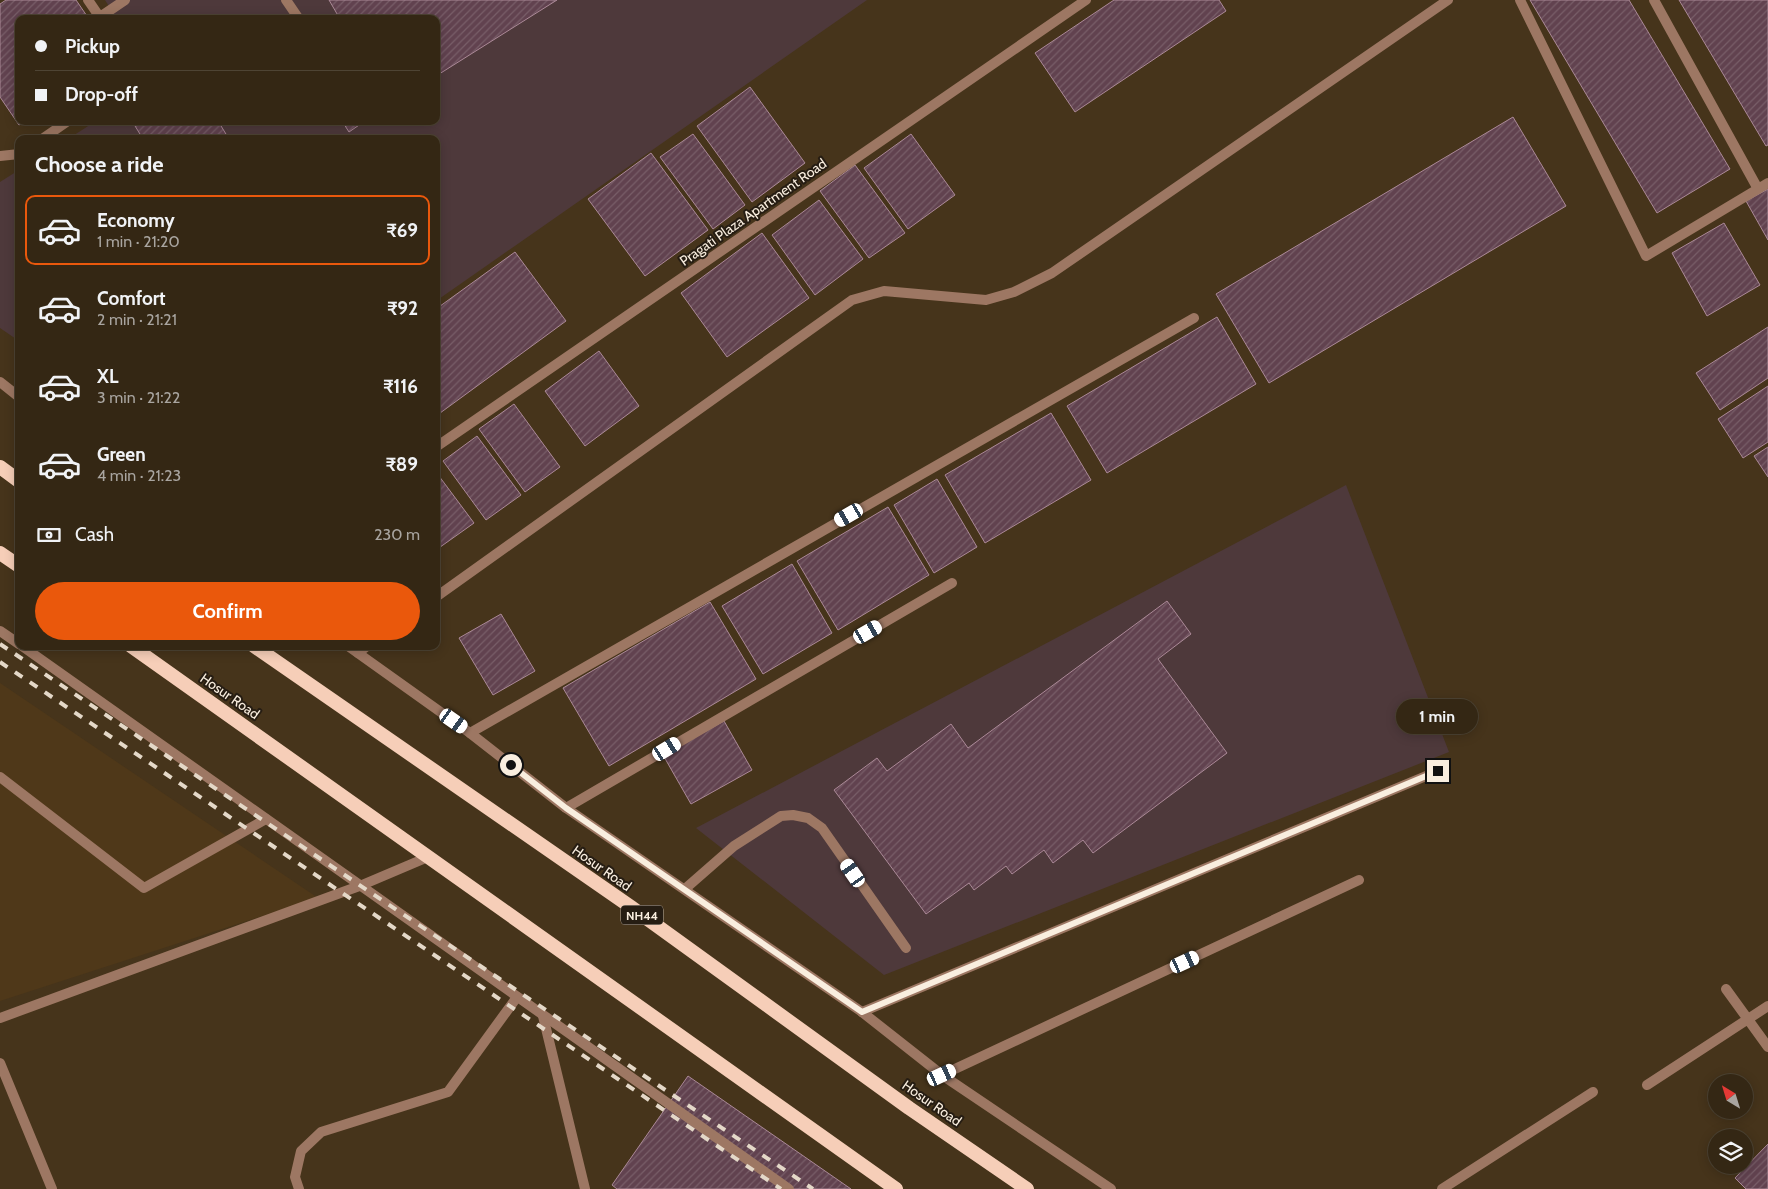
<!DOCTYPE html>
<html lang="en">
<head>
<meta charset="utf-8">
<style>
  :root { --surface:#342714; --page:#3c2f1d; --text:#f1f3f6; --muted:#a9a5a0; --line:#4e4434; --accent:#ea580c }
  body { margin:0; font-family:Cabin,sans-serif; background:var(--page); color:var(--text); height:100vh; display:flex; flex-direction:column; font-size:19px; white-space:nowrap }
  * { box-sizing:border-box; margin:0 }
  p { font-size:16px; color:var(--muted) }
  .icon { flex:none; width:28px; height:28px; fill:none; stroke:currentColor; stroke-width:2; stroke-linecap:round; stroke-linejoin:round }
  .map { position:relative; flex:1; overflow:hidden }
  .drawer { position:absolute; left:15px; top:135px; width:425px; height:515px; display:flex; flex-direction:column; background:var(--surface); border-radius:10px; box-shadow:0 2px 12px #0003,0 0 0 1px var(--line) }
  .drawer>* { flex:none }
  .hud { position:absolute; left:15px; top:15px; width:425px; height:110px; border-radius:10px; box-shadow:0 2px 12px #0003,0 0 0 1px var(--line); display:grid; align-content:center; height:110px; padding:0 20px; background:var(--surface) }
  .needle { width:32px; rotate:322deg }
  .fabs { position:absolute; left:1708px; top:1074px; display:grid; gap:10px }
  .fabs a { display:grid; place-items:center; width:45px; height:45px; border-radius:50%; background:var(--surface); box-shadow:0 2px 12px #0003,0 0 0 1px var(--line); font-size:25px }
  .end { position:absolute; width:22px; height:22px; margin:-11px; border:6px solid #f9eedf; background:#111; box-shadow:0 0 0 2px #111 }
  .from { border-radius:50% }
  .bubble { position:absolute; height:35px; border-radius:18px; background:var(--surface); box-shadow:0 2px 12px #0003,0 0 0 1px var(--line); font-size:16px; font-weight:700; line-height:35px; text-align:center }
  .car { position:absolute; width:15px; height:30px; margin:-15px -8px; border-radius:6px; box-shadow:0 0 4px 1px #0007; background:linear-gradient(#fff 24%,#345 0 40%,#fff 0 76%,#345 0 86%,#fff 0) }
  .hud b { display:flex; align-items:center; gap:18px; height:48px; font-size:19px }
  .hud b+b { border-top:1px solid var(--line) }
  .hud i { width:12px; height:12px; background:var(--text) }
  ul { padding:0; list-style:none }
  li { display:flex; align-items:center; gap:15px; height:70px; margin:0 10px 8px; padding:0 10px; border:2px solid transparent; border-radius:10px }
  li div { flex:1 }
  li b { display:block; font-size:19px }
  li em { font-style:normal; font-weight:700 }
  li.active { border-color:var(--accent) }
  li>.icon { width:45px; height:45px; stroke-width:1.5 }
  h2 { padding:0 20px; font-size:22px; line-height:60px }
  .pay { display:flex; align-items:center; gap:12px; height:55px; padding:0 20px; font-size:19px }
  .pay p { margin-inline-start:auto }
  .primary-button { display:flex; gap:10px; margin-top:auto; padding:10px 20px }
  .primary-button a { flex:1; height:58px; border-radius:30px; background:var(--accent); color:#fff; font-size:20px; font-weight:700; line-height:58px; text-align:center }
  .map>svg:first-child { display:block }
</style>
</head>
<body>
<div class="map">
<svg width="1768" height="1189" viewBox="0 0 1768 1189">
  <defs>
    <pattern id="building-hatch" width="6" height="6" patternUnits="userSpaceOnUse" patternTransform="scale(1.25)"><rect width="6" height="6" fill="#61424f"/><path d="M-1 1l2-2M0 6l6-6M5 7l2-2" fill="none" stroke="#785e68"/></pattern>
  </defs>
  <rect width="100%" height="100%" fill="#46341b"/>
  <path fill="#4f3819" d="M0,683L318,898L0,1001Z"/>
  <path fill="#4e393b" d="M105,0H867L436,301V139H68L96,121H436V19H117Z
    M19,170V341L0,328V182Z
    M1346,485L1449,752L884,975L696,828Z"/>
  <path fill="url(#building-hatch)" stroke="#ab8997" d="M6,0H76L89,19H19V121H25L19,125L0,97V4Z
    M329,0H557L436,76V19H340Z
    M1114,0H1219L1226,11L1075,112L1035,53Z
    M1530,0H1629L1730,169L1657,213Z
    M1679,0H1768V145L1766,146Z
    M750,87L805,163L752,202L697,126Z
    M1513,117L1566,206L1269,383L1216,294Z
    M132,121H218L229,139H143Z
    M342,121H365L349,132Z
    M693,134L745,205L713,229L660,157Z
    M911,134L955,195L908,229L864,168Z
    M651,153L708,230L645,276L588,199Z
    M855,165L905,233L869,258L820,191Z
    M1768,189V240L1746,201Z
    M819,200L863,259L815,295L772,235Z
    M1724,223L1760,285L1707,316L1672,253Z
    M762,233L809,298L727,357L681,293Z
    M515,252L566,321L436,416V309Z
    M1217,317L1256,384L1107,473L1067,406Z
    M1768,327V378L1720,410L1696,373Z
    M599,351L639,406L585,446L545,391Z
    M1768,386V442L1743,458L1718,419Z
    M514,404L560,467L525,492L479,429Z
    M1051,413L1091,480L985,543L945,475Z
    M477,436L521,495L486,520L443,461Z
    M1768,447V477L1754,456Z
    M436,472L474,523L436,550Z
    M937,479L977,547L934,573L894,505Z
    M888,507L929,575L838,630L797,561Z
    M792,564L832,633L763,674L722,606Z
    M1167,601L1191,634L1158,659L1227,753L1093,853L1083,840L1053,863L1044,850L1012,874L1006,866L974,890L969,883L926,914L834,790L877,758L887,771L951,724L968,748Z
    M710,602L756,679L609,766L563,688Z
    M501,614L535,671L493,695L459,638Z
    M724,721L752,770L691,804L663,755Z
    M688,1076L851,1189H617L612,1185Z
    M1768,1144V1189H1746L1735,1178Z"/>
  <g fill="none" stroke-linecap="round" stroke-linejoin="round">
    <path stroke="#9d7763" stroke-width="10" d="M88,0L101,19
      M286,0L299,19
      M100,17L125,0
      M42,139L68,121
      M0,156L19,154
      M686,888L734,846L781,816L793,815L808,818L822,828L906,948"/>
    <path stroke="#9d7763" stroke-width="10" d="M1520,0L1646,256L1768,183
      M1654,0L1758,189
      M436,447L1086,0
      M436,597L852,300L884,291L986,300L1014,292L1052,273L1448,0
      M358,653L367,646
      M470,733L1194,318
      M0,777L144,888L266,819
      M566,808L952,583
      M1726,989L1768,1047
      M862,1012L1438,771
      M543,1016L585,1189
      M0,1018L362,885L428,857
      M0,1063L52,1189
      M942,1075L1359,880
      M1647,1085L1768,1006
      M299,1189L295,1177L301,1151L321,1132L448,1092L517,997
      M1442,1189L1593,1092"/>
    <path stroke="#9d7763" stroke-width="10" d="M0,382L19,397
      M0,631L19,644
      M22,646L789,1189
      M348,646L470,733L566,808L862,1012L942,1075L1111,1189"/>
    <path stroke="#f6ceb8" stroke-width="14" d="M0,467L19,481
      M0,553L19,566
      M131,646L896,1189
      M254,646L631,907L909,1108L1027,1189"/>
    <path stroke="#e4d8c8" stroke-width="4" stroke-dasharray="9 9" stroke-linecap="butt" d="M0,644L813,1189
      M0,662L781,1189"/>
  </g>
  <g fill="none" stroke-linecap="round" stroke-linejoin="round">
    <path stroke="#f9eedf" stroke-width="6" d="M511,765L566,808L862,1012L1438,771"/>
  </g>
  <g text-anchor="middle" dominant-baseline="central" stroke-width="4" stroke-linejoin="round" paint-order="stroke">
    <rect fill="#261d13" stroke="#baafa2" stroke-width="1" x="621" y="905.5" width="42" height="19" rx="4"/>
    <g font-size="12" font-weight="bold" fill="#f9eedf">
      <text x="642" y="915">NH44</text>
    </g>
    <g font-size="14" fill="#f9eedf" stroke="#261d13">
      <text transform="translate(753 212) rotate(-35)">Pragati Plaza Apartment Road</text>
      <text transform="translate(230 696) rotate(35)">Hosur Road</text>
      <text transform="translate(602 868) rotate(35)">Hosur Road</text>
      <text transform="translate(932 1103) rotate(35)">Hosur Road</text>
    </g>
  </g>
</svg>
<div class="fabs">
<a><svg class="needle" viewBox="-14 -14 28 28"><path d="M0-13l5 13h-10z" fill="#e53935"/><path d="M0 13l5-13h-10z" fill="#a9a5a0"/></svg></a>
<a><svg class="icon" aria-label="layers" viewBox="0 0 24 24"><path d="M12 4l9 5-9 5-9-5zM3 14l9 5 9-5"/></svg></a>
</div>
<i class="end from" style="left:511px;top:765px"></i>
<i class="end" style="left:1438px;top:771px"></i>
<div class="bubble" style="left:1396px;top:699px;width:82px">1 min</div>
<i class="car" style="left:849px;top:515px;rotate:240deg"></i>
<i class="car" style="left:868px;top:632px;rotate:60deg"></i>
<i class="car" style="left:454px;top:721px;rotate:125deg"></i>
<i class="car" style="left:667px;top:749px;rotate:59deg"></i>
<i class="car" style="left:853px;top:873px;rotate:325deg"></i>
<i class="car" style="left:1185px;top:962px;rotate:65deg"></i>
<i class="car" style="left:942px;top:1075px;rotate:65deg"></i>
<div class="hud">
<b><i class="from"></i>Pickup</b>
<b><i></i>Drop-off</b>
</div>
<section class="drawer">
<h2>Choose a ride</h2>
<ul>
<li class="active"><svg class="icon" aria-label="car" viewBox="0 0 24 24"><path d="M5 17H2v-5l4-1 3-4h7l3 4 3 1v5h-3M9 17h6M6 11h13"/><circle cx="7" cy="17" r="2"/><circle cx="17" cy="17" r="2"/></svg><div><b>Economy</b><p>1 min · 21:20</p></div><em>₹69</em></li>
<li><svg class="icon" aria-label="car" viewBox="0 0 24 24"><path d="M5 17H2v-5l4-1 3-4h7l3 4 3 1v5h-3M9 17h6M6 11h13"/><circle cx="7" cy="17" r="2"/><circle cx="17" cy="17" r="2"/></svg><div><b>Comfort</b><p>2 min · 21:21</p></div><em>₹92</em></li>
<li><svg class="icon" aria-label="car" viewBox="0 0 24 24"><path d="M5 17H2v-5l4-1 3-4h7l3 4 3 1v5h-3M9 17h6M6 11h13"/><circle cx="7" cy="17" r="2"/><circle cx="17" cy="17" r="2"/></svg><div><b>XL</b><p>3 min · 21:22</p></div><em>₹116</em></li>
<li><svg class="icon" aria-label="car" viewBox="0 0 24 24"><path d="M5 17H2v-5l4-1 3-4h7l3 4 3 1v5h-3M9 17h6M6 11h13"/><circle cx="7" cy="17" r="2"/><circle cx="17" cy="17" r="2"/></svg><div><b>Green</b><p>4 min · 21:23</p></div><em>₹89</em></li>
</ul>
<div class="pay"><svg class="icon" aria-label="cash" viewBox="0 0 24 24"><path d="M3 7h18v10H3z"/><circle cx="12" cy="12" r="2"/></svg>Cash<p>230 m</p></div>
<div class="primary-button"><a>Confirm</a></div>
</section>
</div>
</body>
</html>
